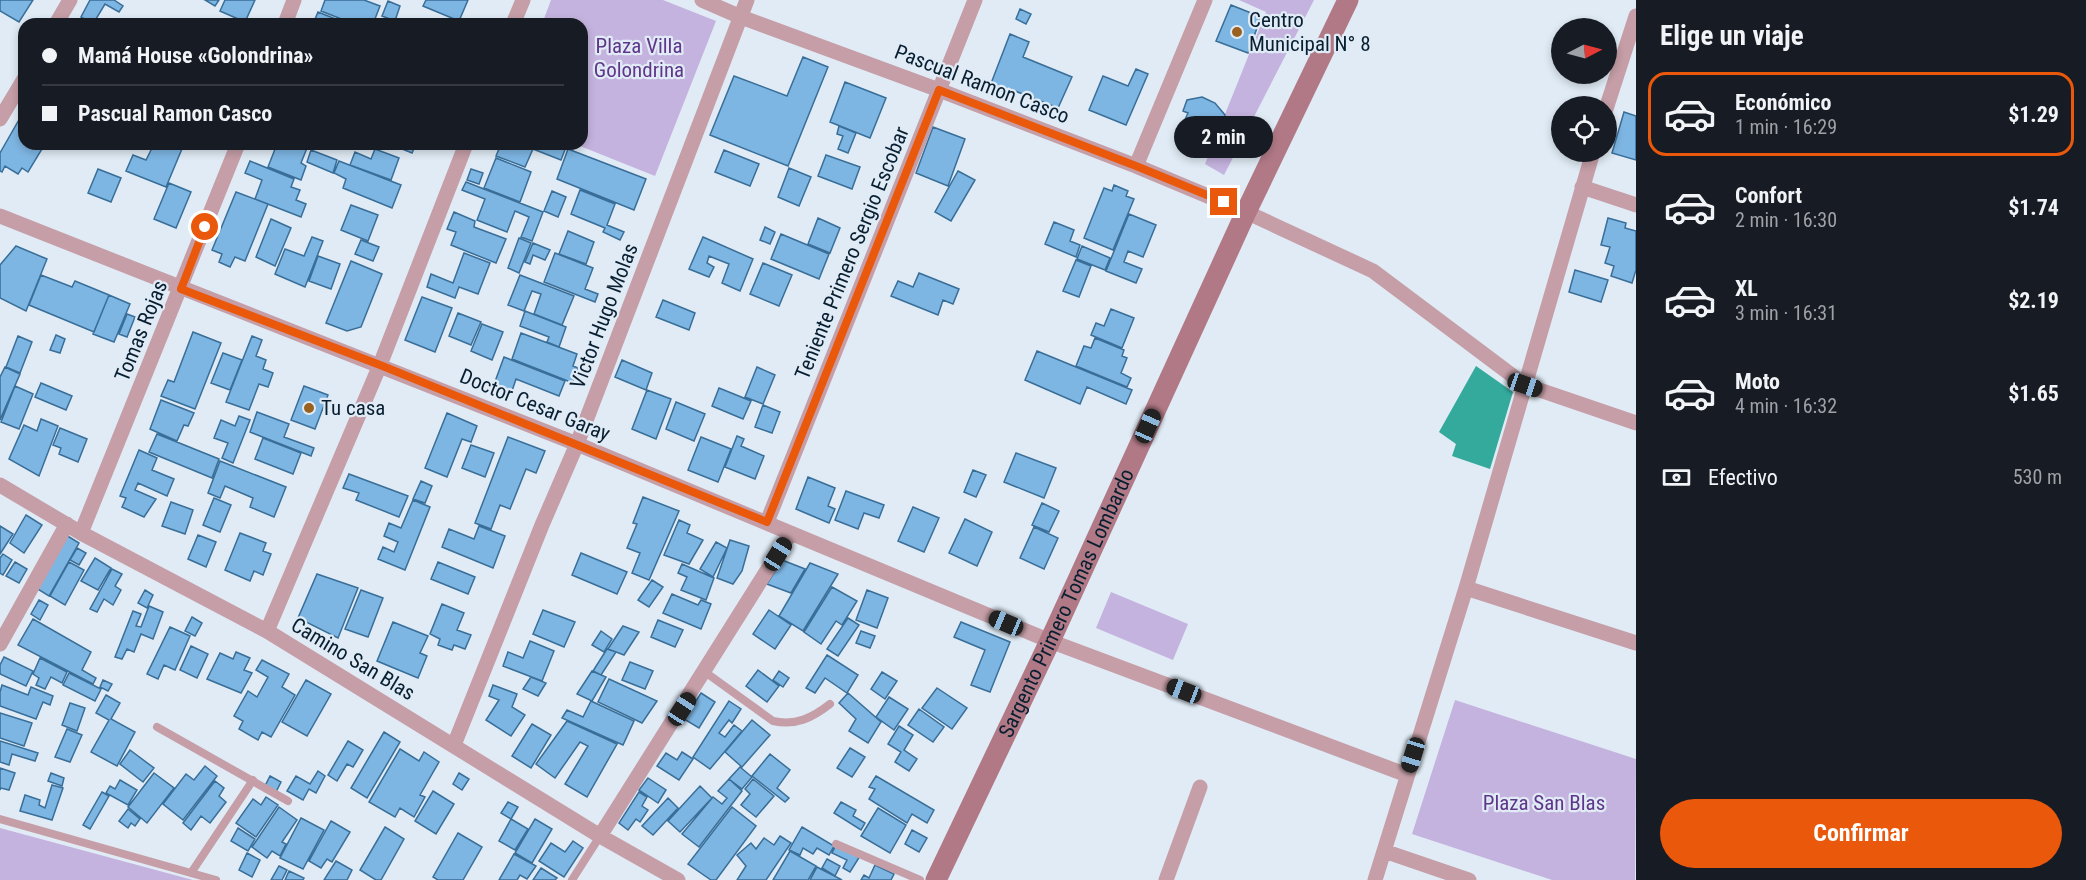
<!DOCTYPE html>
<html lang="es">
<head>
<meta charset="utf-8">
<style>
  :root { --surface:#171b24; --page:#20242c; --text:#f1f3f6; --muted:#9ea1a6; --line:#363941; --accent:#ea580c }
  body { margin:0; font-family:"Roboto Condensed",sans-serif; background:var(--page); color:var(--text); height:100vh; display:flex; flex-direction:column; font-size:22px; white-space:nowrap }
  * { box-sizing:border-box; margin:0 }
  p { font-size:20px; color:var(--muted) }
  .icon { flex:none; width:33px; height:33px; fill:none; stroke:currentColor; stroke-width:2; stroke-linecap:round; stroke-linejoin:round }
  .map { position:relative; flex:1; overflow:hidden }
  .details { display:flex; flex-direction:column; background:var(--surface); width:450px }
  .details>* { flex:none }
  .top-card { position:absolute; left:18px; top:18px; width:570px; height:132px; border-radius:18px; box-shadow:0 3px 9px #0003; display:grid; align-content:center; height:132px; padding:0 24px; background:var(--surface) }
  .needle { width:39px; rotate:84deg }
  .controls { position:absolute; left:1551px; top:18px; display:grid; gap:12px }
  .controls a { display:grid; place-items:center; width:66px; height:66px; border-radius:50%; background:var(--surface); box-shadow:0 3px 9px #0003; font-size:30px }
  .end { position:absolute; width:27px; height:27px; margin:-14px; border:8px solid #ea580c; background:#fff; box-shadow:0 0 0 3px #fff }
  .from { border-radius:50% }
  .bubble { position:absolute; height:42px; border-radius:21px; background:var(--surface); box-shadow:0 3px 9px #0003; font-size:20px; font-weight:700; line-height:42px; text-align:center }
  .car { position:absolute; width:18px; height:36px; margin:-18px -9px; border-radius:8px; box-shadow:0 0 4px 2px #0007; background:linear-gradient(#222 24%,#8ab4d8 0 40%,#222 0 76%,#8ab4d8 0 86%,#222 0) }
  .top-card b { display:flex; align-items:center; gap:21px; height:57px; font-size:22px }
  .top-card b+b { border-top:2px solid var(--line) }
  .top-card i { width:15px; height:15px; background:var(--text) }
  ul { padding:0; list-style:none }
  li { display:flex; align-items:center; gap:18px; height:84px; margin:0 12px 9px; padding:0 12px; border:3px solid transparent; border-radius:18px }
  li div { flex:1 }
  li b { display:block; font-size:22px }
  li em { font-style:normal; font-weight:700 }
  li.on { border-color:var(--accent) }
  li>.icon { width:54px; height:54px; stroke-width:1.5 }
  h2 { padding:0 24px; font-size:27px; line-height:72px }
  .pay { display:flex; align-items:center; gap:15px; height:66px; padding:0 24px; font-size:22px }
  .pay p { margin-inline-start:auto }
  .primary-button { display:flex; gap:12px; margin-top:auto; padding:12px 24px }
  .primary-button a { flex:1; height:69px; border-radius:36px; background:var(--accent); color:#fff; font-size:24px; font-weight:700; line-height:69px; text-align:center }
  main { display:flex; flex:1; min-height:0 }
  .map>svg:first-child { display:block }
</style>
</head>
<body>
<main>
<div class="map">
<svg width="1636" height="880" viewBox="0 0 1636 880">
  <rect width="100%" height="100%" fill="#e0ebf5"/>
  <path fill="#c5b3df" d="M551,0H663L716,21L655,176L575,144H582V24H542Z
    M1239,0H1314L1224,175L1205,164L1266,12Z
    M1111,592L1188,624L1173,660L1096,628Z
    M1455,700L1636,759L1635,880H1552L1412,834Z
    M0,828L193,880H0Z"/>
  <path fill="#33aa9c" d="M1476,366L1513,392L1490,469L1452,456L1456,444L1439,432Z"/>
  <path fill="#7eb6e3" stroke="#386e98" stroke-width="1.5" d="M0,0H33L19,22L0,11Z
    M90,0H114L123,6L119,12L105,4L93,24L81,17Z
    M205,0H219L215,6Z
    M225,0H255L245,22L220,11Z
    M325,0H364L380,6L373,24H354L321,11Z
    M426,0H468L459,21L423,6Z
    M388,1L400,6L395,21L382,16Z
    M1231,5L1261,17L1248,53L1216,41Z
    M1020,9L1031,14L1026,24L1016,19Z
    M318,12L348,24H313Z
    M1010,34L1029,42L1023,57L1072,77L1058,108L1010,89L1008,94L990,86Z
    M803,57L828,67L788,166L710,135L734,76L787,96Z
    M1136,69L1148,74L1126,125L1089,110L1103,76L1128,86Z
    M845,82L886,98L870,138L830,122Z
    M1202,97L1215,103L1225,115L1222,124L1218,123L1207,149L1177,137L1188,113L1183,111L1187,100Z
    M24,111V144H45L28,172L22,168L18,174L5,166L2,172L0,171V153Z
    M1624,112L1636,116V160L1612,153Z
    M839,126L856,133L848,153L838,149L843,136L837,134Z
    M933,127L965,139L948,186L916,173Z
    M154,144L163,146L164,144H184L166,187L126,171L133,155L146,160Z
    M277,144H296L307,148L301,163L306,166L301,180L268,167Z
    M390,144H416L412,153Z
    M501,144H557L566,147L561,160L533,149L525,167L496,156Z
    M375,149L399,158L391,180L350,165L355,152L371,159Z
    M568,149L646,179L634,210L557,179Z
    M311,150L337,160L333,173L307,162Z
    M724,150L759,164L750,186L715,172Z
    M826,155L860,167L852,189L818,176Z
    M496,158L531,172L520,202L484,188Z
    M250,161L294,179L291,187L300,190L296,200L306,204L301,217L255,199L262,180L245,173Z
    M339,161L401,185L392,208L343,188L346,179L334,173Z
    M789,168L811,177L799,206L778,197Z
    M98,169L121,178L111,202L88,193Z
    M471,169L483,173L479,184L467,180Z
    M958,171L975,180L951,221L935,212Z
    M466,182L543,212L532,241L521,237L529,217L515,211L507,232L477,220L485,199L462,190Z
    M169,183L191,192L176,228L154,219Z
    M1114,185L1128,191L1126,196L1134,199L1113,250L1084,238L1104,188L1112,191Z
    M580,190L615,204L607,225L624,232L620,240L603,232L605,228L571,214Z
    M552,191L566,197L558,217L544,211Z
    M236,192L268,204L245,261L235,257L230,267L219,262L222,254L212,250Z
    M351,205L378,215L368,241L341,230Z
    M454,212L475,221L474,227L506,239L496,263L451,245L456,232L447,229Z
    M1129,214L1156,225L1143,257L1128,251L1124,262L1142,269L1136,283L1106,271Z
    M818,218L840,228L830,253L808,244Z
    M1608,218L1626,223L1625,228L1636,231V270L1632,283L1611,276L1614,266L1605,263L1610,247L1601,245Z
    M271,219L291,228L275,266L256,257Z
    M1054,222L1074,230L1070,241L1080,245L1076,257L1045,244Z
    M765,227L775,232L770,244L760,240Z
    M568,231L594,242L586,264L559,254Z
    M781,234L829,254L819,279L771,259Z
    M312,237L323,241L305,287L275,274L285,249L304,256Z
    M703,237L753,259L740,291L722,283L729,264L709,256L707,263L714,267L709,277L689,269Z
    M519,238L531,243L519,273L508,268Z
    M361,240L379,247L373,261L355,254Z
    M533,243L550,250L545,260L533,255L530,264L525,262Z
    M16,246L47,259L26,311L0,298V265Z
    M1082,246L1110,258L1105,270L1077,259Z
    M464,253L490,263L478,294L459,287L455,298L427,287L431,274L453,283Z
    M555,253L593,268L585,289L598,294L595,302L544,282Z
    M318,256L340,264L331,289L309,281Z
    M1076,260L1091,266L1079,297L1063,291Z
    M351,261L382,274L361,327L347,331L326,323Z
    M763,263L792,275L779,306L750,294Z
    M1575,270L1608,280L1601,302L1569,292Z
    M919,273L959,289L953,304L943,300L938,315L891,296L898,281L913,287Z
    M41,275L72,287L75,281L109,295L94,332L29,305Z
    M520,275L574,296L562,325L534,314L541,294L532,291L524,311L508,305Z
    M109,295L130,304L114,342L93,334Z
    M422,297L452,308L435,352L405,340Z
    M663,300L695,313L689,330L656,317Z
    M1111,309L1134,318L1122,348L1091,335L1096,323L1104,326Z
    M525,311L566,327L559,347L547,342L549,337L520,326Z
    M458,313L481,322L471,345L449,336Z
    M127,314L135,317L127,337L119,334Z
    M482,324L503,332L492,360L471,351Z
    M193,332L221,343L195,409L161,396L168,380L174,382Z
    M521,333L577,354L573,366L578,368L573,383L512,359Z
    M56,335L65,339L60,353L50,350Z
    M18,336L32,342L20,373L6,367Z
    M252,336L262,340L256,356L266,360L263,369L273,373L268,387L259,384L249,410L226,402Z
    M1095,338L1124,350L1122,356L1127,358L1121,373L1131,378L1127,387L1076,366L1084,346L1091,348Z
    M1037,351L1132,390L1126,404L1087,387L1080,404L1025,380Z
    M223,353L242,360L230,390L211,383Z
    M504,357L565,381L559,396L516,379L511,394L493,387Z
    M622,360L652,373L646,390L615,377Z
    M5,367L20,374L0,420V377Z
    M757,367L775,375L763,404L745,397Z
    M41,383L72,396L66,410L35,397Z
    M15,386L33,394L19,429L1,422Z
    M304,386L328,395L315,429L291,420Z
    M719,388L751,401L743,419L712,406Z
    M647,390L671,399L656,439L632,429Z
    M161,400L194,413L188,426L184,425L177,441L150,429Z
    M676,402L705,414L694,441L666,429Z
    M763,405L780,412L772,433L755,427Z
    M257,412L289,424L284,437L314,448L311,456L250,432Z
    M447,413L477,426L471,442L462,439L447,477L425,468Z
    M239,416L250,420L233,463L222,458L228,443L214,438L221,420L235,426Z
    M41,419L58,426L39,476L9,459L24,425L37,431Z
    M60,428L87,439L78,462L59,454L61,448L53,445Z
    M157,434L219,459L212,478L149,452Z
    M737,436L744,439L741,446L764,456L755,479L725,467Z
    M508,437L545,451L536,473L526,469L510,509L500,505L491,529L475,523Z
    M701,437L731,449L718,482L688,470Z
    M263,438L301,453L293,474L255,459Z
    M471,445L494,453L485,477L462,468Z
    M139,450L157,458L152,470L174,479L167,496L138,483L135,490L156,499L144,517L122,507L126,498L120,496Z
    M1016,453L1056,468L1044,498L1004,482Z
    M220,461L286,487L274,517L250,507L253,498L225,486L220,498L208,493Z
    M973,470L986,475L976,497L964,492Z
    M349,474L408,496L399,517L356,500L359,493L343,488Z
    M808,477L835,488L828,506L835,509L829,523L796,509Z
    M421,481L432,486L425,503L413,499Z
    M846,491L884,505L879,518L864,513L858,529L835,520Z
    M643,497L679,511L649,580L632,573L640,553L627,548L637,524L633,523Z
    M214,498L231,505L220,532L203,525Z
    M413,500L430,507L405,570L378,559L383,547L394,552L398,542L384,536L389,523L401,528Z
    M171,502L193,510L185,534L162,526Z
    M1042,503L1059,511L1049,532L1032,525Z
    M913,507L939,518L924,552L898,541Z
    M26,515L42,525L24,553L10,543Z
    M965,519L992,532L977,566L949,553Z
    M679,520L690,525L687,533L703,540L689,564L664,555Z
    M0,526L13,534L0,554Z
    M479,526L505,536L493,568L442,547L449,529L474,539Z
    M1034,527L1058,538L1044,569L1020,558Z
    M240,533L266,543L263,551L271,554L263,575L254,571L250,581L225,570Z
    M66,535L79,543L49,596L36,588Z
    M198,535L216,542L206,567L188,559Z
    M730,540L749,546L742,571L733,584L717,578Z
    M716,542L727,548L713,577L700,569Z
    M77,548L86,553L79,565L70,560Z
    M581,553L627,572L617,594L572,575Z
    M3,554L12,560L3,575L0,573V558Z
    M95,558L111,568L98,590L81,581Z
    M782,560L805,569L791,593L767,584Z
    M15,562L27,569L19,583L6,576Z
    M69,562L84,570L65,605L50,596Z
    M438,562L475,577L468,594L431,579Z
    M810,563L838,574L803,631L779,616Z
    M682,564L714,578L706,600L681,590L687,577L678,573Z
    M112,569L122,574L115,586L121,590L113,605L104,599L97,612L90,609Z
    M317,574L358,588L338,638L298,618Z
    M652,580L663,587L649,607L638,600Z
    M832,587L857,601L842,625L836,621L821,644L804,632Z
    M145,590L153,595L147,608L138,603Z
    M361,590L383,598L368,637L345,629Z
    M867,590L888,598L877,628L856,620Z
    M672,594L698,605L701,600L711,604L701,629L663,613Z
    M39,600L48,605L40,620L31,614Z
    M442,604L464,613L457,630L471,635L465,649L454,645L452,650L438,645L440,639L430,634Z
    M149,606L163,612L153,639L141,634L134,652L127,649L122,659L115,657L133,611L141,614L136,626L141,627Z
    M543,610L575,622L564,647L533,634Z
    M769,610L791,625L775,649L753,634Z
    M192,617L202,623L195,636L185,631Z
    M848,618L859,625L838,656L827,649Z
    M33,619L91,652L82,670L96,678L93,684L18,645Z
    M658,620L683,630L675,647L651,637Z
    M393,622L428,636L420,653L427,656L418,678L377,661Z
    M961,622L1010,642L990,692L971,685L985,650L954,637Z
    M623,626L639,632L624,655L608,649Z
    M170,627L190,636L175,670L164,665L158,679L147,674Z
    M601,631L612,639L604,652L592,645Z
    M861,631L875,636L870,648L856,643Z
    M530,641L554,651L542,681L503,666L508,652L523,658Z
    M191,646L208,654L197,678L180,670Z
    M607,649L616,652L601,675L593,671Z
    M236,652L250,658L244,670L252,673L241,693L207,679L220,653L233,659Z
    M827,655L858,675L847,693L825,678L815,693L806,688Z
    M4,657L33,671L26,686L0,674V665Z
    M40,658L67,672L62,683L51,677L45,689L36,685L39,678L33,674Z
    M262,660L289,674L282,687L295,695L271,737L262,732L258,740L239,729L243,721L234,716L248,691L257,697L268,677L256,670Z
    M630,662L653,671L645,689L622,680Z
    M758,670L779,686L767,702L746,686Z
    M592,671L606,677L592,701L577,694Z
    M779,671L789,678L783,687L773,680Z
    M882,672L897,681L885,699L871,689Z
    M69,673L101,689L95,701L63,685Z
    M531,677L546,683L538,696L523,689Z
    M609,679L657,701L642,723L598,702Z
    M103,680L112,684L108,691L100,687Z
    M306,680L331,694L307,736L282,722Z
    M2,685L28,695L31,687L53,696L50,705L43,702L36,719L0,706V692Z
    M493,685L517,694L512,707L525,715L511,736L486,720L499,700L489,696Z
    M937,688L967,708L952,729L922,708Z
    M701,693L715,702L699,728L684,719Z
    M848,693L881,722L868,743L849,731L856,719L839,703Z
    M106,695L120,703L111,719L135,732L117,766L91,752L109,720L96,713Z
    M889,697L908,709L894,730L876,717Z
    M591,701L634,721L623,745L562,718L567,710L583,717Z
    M729,701L741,709L732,723L729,720L719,733L725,737L734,725L742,731L710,769L693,757Z
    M70,703L85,708L77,731L62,725Z
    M919,709L944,727L933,742L908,725Z
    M0,713L32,723L24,746L0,738Z
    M752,720L770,735L742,767L725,752Z
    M567,721L617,744L587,797L565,784L588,746L580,742L555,778L536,764Z
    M532,724L551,735L531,768L512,756Z
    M899,726L913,735L904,750L917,759L909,771L895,762L901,752L888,744Z
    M67,729L82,735L70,762L55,757Z
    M384,732L400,742L367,798L351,788Z
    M0,741L38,753L35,761L12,754L9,765L0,762Z
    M348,741L363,750L353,767L347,764L337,781L328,775Z
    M850,748L865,757L852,777L837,768Z
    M400,749L419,761L424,752L439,762L420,795L425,797L414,817L400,808L395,817L369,802Z
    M130,750L154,768L143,782L120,764Z
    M682,752L693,759L679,780L657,766L666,753L677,760Z
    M770,754L790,770L777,788L789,798L785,802L752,776Z
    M205,766L217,776L183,820L163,804L186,774L194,780Z
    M740,767L752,777L742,789L729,779Z
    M0,768L15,773L9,790L1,788L0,790Z
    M318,771L325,776L316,793L309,789L303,800L287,791L296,776L310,784Z
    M51,773L64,778L62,786L48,781Z
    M154,773L174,788L147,823L128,807Z
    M459,773L469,779L462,790L453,784Z
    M270,776L281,782L276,792L265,786Z
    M876,776L934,810L927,823L912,814L907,823L869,799L875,789L869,787Z
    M648,778L666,790L658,803L639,790Z
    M729,779L742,791L699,847L682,834L713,797L722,804L727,798L718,791Z
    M753,779L774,796L756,817L741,805L750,794L745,789Z
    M120,780L137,790L128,805L106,793L110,786L115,789Z
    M215,781L224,788L219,796L226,802L210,823L201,816L191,830L183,823Z
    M52,785L63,788L52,820L20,811L25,795L40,800L39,805L45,808Z
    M700,786L712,798L680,832L668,821Z
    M433,791L454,804L436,834L415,821Z
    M102,792L109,796L90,829L83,825Z
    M639,792L647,797L642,806L648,810L640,822L636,819L628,830L619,823Z
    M266,797L278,805L256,837L236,823L253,799L261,805Z
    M668,798L678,808L653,835L642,826Z
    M508,802L518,807L511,819L501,813Z
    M841,802L856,810L853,816L865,823L861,830L834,813Z
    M279,807L297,820L282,842L286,844L280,856L272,851L267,858L252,847Z
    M732,807L756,826L716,880H711L688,864Z
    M878,808L906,825L890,853L861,836Z
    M128,809L140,819L135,826L131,823L128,828L119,821Z
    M301,818L324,830L303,869L280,858Z
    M511,819L528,829L515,850L499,841Z
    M535,819L552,829L532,863L515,853Z
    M331,821L350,832L332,862L327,859L321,868L309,861Z
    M385,827L404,839L381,880H376L360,870Z
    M802,827L834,846L829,855L817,848L813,854L803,848L800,855L789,850Z
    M238,828L255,839L248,851L231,841Z
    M912,830L927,838L919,852L905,844Z
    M458,833L482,847L463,880H438L433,877Z
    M780,836L791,843L766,880H737L746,866L737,855L751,843L756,849L764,838L774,845Z
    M573,841L583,848L564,877L539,861L551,843L565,852Z
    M836,845L860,856L850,872L843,868L847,860L832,853Z
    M790,851L816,866L808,880H773Z
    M247,853L260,860L252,877L239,870Z
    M514,854L536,866L527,879L520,875L517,880H499Z
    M827,859L840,866L835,876L822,868Z
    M336,861L352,870L347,880H324Z
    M875,865L894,874L891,880H861L864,875L869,878Z
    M279,866L287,870L282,880H271Z
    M817,867L842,880H810Z
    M541,868L557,878L555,880H533Z
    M289,871L304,878L303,880H285Z"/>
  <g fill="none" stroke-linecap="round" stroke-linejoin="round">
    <path stroke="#c59ea7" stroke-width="8" d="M705,672L773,721C796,726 812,718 830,704
      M157,727L288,801
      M0,819L216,880
      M836,844L920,880
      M191,873L253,780
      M572,880L600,836"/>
    <path stroke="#c59ea7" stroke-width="15" d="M702,0L741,17L939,90L1136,166L1246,212L1373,271L1525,385L1636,423
      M56,24L70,0
      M285,24L294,0
      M513,24L523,0
      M1606,109L1636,16
      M0,119L24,79
      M1136,166L1205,0
      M1582,187L1636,205
      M0,216L577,444L1050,641L1407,775
      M0,485L81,533L267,631L600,836L678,880
      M767,522L975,0
      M81,533L238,144
      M1466,588L1636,643
      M267,631L380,365L466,144
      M0,644L67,524
      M454,745L542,525L577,444L747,0
      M600,836L790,534
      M1384,851L1469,880
      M1166,880L1200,787
      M1375,880L1466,588L1593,152"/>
    <path stroke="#b17986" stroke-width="21" id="s1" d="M936,880L1050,641L1246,212L1348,0"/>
  </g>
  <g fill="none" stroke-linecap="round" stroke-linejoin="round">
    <path stroke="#ea580c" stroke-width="8" d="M205,227L181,289L380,365L767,522L939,90L1136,166L1224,202"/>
  </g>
  <g fill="#9a601f" stroke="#e0ebf5" stroke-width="2">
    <circle cx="1237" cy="32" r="6"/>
    <circle cx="309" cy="408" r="6"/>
  </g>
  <g text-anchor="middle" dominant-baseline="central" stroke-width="4.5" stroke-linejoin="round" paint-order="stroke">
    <g font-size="21" fill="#081f31" stroke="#e0ebf5" text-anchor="start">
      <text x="1249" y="20">Centro<tspan x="1249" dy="24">Municipal N° 8</tspan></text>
      <text x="321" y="408">Tu casa</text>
    </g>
    <g font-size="21" fill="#5f3689" stroke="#e0ebf5">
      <text x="639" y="46">Plaza Villa<tspan x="639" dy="24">Golondrina</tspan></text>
      <text x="1544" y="803">Plaza San Blas</text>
    </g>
    <g font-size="21" fill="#081f31" stroke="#e0ebf5">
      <text transform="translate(982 84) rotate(21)">Pascual Ramon Casco</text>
      <text transform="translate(852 253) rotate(-68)">Teniente Primero Sergio Escobar</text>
      <text transform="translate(604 316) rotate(-69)">Victor Hugo Molas</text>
      <text transform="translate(141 331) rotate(-68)">Tomas Rojas</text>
      <text transform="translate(535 405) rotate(22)">Doctor Cesar Garay</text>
      <text stroke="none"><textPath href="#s1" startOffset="306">Sargento Primero Tomas Lombardo</textPath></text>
      <text transform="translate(353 659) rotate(31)">Camino San Blas</text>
    </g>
  </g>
</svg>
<div class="controls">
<a><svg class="needle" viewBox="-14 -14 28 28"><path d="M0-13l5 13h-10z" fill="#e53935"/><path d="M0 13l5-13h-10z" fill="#9ea1a6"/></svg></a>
<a><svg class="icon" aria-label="locate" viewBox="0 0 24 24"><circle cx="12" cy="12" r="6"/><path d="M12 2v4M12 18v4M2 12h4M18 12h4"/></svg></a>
</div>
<i class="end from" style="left:205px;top:227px"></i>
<i class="end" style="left:1224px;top:202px"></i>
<div class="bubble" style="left:1174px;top:116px;width:99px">2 min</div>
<i class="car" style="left:1525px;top:385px;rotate:109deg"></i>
<i class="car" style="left:1148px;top:426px;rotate:24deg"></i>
<i class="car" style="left:778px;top:554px;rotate:32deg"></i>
<i class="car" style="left:1006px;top:623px;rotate:293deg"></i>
<i class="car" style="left:1184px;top:691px;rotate:291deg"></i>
<i class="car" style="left:682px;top:709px;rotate:33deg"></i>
<i class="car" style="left:1413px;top:755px;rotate:197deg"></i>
<div class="top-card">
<b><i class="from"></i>Mamá House «Golondrina»</b>
<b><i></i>Pascual Ramon Casco</b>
</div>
</div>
<section class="details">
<h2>Elige un viaje</h2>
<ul>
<li class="on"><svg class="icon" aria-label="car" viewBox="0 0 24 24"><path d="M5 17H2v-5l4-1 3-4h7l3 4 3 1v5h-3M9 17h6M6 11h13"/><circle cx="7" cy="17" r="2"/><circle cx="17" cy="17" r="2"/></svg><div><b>Económico</b><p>1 min · 16:29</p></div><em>$1.29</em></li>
<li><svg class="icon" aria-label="car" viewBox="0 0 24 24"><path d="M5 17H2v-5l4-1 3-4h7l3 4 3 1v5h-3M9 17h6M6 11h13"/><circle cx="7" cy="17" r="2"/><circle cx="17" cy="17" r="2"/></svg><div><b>Confort</b><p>2 min · 16:30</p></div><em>$1.74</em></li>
<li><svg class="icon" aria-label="car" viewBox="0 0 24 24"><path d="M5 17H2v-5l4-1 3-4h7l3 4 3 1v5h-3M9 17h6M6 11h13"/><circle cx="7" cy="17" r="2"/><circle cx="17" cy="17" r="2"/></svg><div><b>XL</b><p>3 min · 16:31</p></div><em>$2.19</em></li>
<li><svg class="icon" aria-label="car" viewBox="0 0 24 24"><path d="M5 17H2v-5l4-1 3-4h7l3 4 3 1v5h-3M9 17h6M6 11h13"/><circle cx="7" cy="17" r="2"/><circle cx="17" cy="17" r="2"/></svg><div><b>Moto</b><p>4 min · 16:32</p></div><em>$1.65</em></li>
</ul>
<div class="pay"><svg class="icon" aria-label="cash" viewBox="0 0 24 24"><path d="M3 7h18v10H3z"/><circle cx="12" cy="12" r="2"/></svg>Efectivo<p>530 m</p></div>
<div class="primary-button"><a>Confirmar</a></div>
</section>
</main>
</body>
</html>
